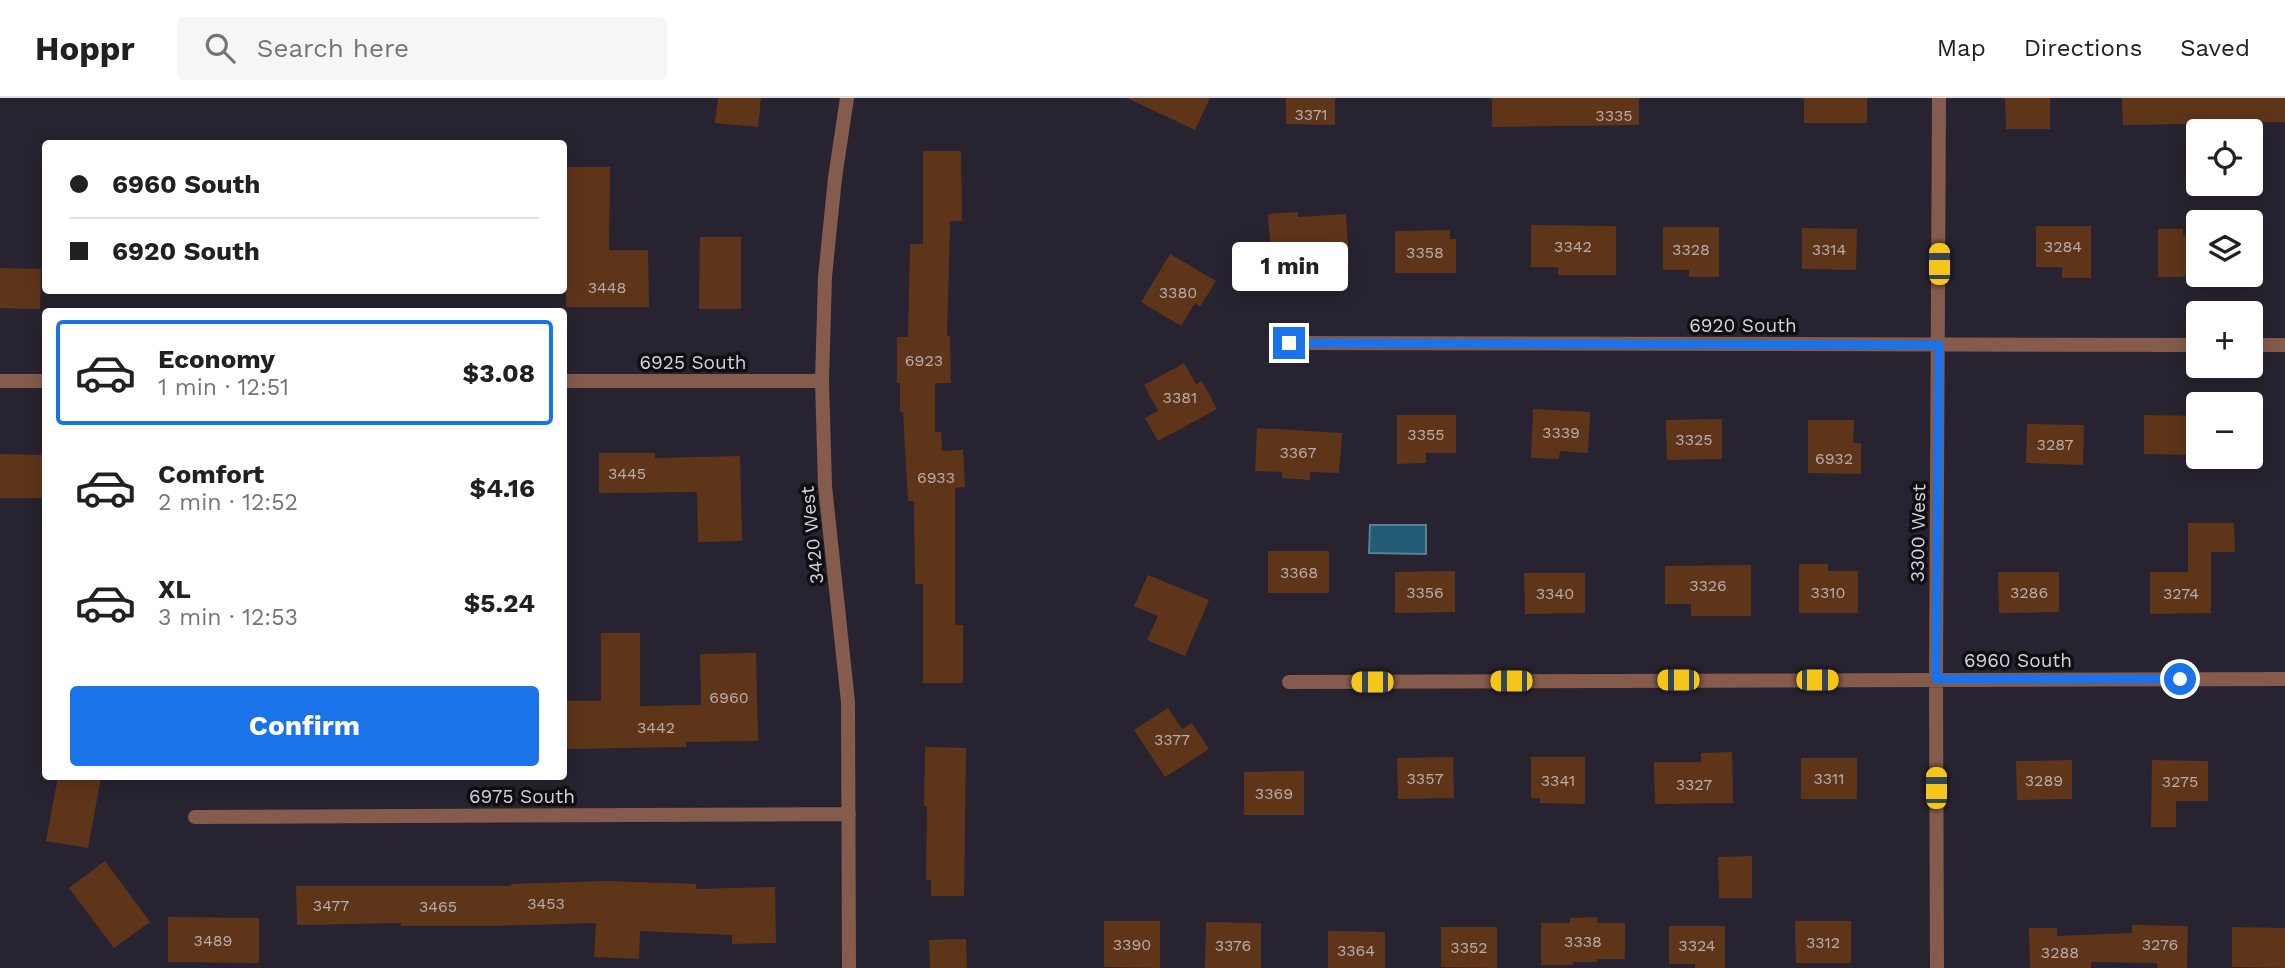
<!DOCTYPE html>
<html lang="en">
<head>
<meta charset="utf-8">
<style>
  :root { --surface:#fff; --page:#f6f6f6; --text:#202124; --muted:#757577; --line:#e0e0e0; --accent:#1a73e8 }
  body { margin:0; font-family:"Work Sans",sans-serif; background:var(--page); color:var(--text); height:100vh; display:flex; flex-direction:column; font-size:26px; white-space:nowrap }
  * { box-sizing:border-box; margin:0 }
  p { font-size:23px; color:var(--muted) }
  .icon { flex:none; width:38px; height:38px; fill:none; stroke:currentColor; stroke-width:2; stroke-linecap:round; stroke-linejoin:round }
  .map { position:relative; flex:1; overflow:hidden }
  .drawer { position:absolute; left:42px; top:210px; width:525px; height:472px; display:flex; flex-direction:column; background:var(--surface); border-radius:7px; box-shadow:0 4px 18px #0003 }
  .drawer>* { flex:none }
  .top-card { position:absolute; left:42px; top:42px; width:525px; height:154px; border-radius:7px; box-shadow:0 4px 18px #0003; display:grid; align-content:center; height:154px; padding:0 28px; background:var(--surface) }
  .tools { position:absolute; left:2186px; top:21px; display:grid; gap:14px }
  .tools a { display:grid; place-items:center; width:77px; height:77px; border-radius:7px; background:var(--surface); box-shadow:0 4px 18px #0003; font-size:35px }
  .end { position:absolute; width:32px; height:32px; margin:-16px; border:9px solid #1a73e8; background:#fff; box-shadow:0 0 0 4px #fff }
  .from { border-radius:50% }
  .bubble { position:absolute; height:49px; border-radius:7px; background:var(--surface); box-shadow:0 4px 18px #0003; font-size:23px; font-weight:700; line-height:49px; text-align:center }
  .car { position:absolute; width:21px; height:42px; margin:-21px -10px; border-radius:9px; box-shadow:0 0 5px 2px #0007; background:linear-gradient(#f5c518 24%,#345 0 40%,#f5c518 0 76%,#345 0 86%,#f5c518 0) }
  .top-card b { display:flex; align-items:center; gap:24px; height:66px; font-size:26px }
  .top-card b+b { border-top:2px solid var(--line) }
  .top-card i { width:18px; height:18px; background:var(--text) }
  ul { padding:12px 0 0; list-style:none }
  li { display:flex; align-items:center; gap:21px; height:105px; margin:0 14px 10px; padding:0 14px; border:4px solid transparent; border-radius:7px }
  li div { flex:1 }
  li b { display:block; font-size:26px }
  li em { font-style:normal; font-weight:700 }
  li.selected { border-color:var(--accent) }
  li>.icon { width:63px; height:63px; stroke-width:1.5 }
  .action { display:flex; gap:14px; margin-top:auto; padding:14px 28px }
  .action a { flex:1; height:80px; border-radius:7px; background:var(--accent); color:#fff; font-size:28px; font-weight:700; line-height:80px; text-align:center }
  header { display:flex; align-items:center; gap:42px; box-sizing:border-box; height:98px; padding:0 35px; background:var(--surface); border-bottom:2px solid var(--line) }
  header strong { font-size:33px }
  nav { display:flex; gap:38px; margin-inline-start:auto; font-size:24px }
  .search { width:490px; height:63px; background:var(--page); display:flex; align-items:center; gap:18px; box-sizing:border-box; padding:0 24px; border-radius:7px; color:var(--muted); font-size:26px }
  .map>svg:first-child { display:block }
</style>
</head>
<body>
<header>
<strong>Hoppr</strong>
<div class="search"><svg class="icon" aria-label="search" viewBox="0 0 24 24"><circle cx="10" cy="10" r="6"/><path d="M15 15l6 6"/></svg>Search here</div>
<nav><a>Map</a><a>Directions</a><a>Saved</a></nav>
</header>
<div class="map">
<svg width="2285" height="870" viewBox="0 0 2285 870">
  <rect width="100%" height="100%" fill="#282330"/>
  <path fill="#225c75" stroke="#588094" stroke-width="2" d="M1370,427H1426V456L1369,455Z"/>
  <path fill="#5f351a" d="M718,0H761L758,29L715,25Z
    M1127,0H1210L1195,32Z
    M1286,0H1335V27L1286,26Z
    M1492,0H1639V27L1492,29Z
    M1804,0H1867V25H1804Z
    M2005,0H2050V31H2006Z
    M2122,0H2285V24L2123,27Z
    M923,53H961L962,123H950L947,238H950L951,285H935V334H941L942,353L963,352L965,389L955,390V527H963V585H923V486H915L914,403H908L903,314H900V285H897V239H908L910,146H923Z
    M567,69H610L609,152H648L649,209H566Z
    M1298,114V119L1346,116L1349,164L1317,166L1316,155L1271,158L1268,116Z
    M1531,127L1616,128V177H1558V169H1531Z
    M2036,128H2091V180H2062V169H2036Z
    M1663,129H1719V179H1689V172H1663Z
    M1802,130L1857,131L1856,172L1802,171Z
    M2158,131H2183V137H2198V179H2158Z
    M1450,132V141H1456V175H1395V133Z
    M700,139H741V211H699Z
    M1170,156L1216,183L1200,209L1195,205L1181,228L1141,204Z
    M0,170L41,171L40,211L0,210Z
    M1184,265L1196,286L1202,283L1217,311L1158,343L1145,320L1158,313L1144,287Z
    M1533,311L1590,314L1588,355L1560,353L1559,361L1531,360Z
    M1397,317H1456V355H1426V365L1397,366Z
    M2144,317L2198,318V357L2144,356Z
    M1722,321V361L1667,362L1666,322Z
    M1808,322H1854L1853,345H1861V376L1808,375Z
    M2027,326L2084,327L2083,367L2026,365Z
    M1257,330L1342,335L1339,375L1310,374V382L1282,380V374L1255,373Z
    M599,355H655V360L740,358L742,443L698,444L697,394L599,395Z
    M0,356L46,357V400H0Z
    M2188,425H2234L2235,454H2211V515L2150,516V474H2188Z
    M1268,453H1329V495H1268Z
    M1799,466H1828V473H1858V515H1799Z
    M1751,467V518H1691V506H1665V468Z
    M1455,473V514L1395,515V474Z
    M1998,474H2059V514L1999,515Z
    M1524,475H1585V515L1525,516Z
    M1148,477L1209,502L1185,558L1147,542L1158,518L1134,508Z
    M601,535H640V608L701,607L700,556L756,555L758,643L686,644V649L564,651V603H601Z
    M1168,610L1182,631L1192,625L1209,651L1165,679L1134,632Z
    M925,649L966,650L964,798H931V782H926L927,708H924Z
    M1732,654L1733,705L1655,706L1654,664H1701V655Z
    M1453,659L1454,700L1398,701L1397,660Z
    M1531,659H1585V706L1540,705V700H1531Z
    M1801,660H1857V701H1801Z
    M2072,662V701L2017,702L2016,663Z
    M2152,662L2208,663V703H2176V729H2151Z
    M1304,673V717H1244V674Z
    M58,679H101L88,750L46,743Z
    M1752,758V800H1719L1718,759Z
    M105,763L150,824L114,850L69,790Z
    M607,783L696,786V791L775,789L776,845L732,846V837L640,833L639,861L594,859L596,825L490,828H401V825L297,827L296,788H511V786Z
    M168,819L259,820V865L168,864Z
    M1597,819V825H1625V861H1597V864H1573V867H1541V825H1570V820Z
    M1104,823H1160V870L1104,869Z
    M1795,823H1851V865H1796Z
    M1206,824L1261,825V870H1205Z
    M2132,827L2188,828L2187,870H2157V865L2091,864V870H2030L2029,830H2057V838L2132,835Z
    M1669,828H1725V870H1695V866H1669Z
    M1441,829H1497V870L1441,869Z
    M2232,829L2285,830V870L2232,869Z
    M1328,833L1385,834V870H1328Z
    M966,841L967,870H930L929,842Z"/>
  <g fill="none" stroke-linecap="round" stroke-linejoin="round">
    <path stroke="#855b4e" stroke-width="14" d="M847,0L835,80L825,179L822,283L825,388L848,604L849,870
      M1289,245L2198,247
      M2250,247H2285
      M0,283H46
      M564,283H822
      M1289,584L2285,581
      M195,719L849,716
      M1937,870L1936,581L1939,0"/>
  </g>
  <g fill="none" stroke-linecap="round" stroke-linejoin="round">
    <path stroke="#1a73e8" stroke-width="9" d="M1289,245L1939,247L1936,581H2180"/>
  </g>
  <g text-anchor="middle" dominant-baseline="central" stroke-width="7" stroke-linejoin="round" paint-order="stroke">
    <g font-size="16" fill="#b8acac">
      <text x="1311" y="16">3371</text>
      <text x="1614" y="17">3335</text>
      <text x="1573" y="148">3342</text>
      <text x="2063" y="148">3284</text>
      <text x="1691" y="151">3328</text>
      <text x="1829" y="151">3314</text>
      <text x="1425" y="154">3358</text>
      <text x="607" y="189">3448</text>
      <text x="1178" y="194">3380</text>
      <text x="924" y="262">6923</text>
      <text x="1180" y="299">3381</text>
      <text x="1561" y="334">3339</text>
      <text x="1426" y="336">3355</text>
      <text x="1694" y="341">3325</text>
      <text x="2055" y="346">3287</text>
      <text x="1298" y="354">3367</text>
      <text x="1834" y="360">6932</text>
      <text x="627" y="375">3445</text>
      <text x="936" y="379">6933</text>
      <text x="1299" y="474">3368</text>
      <text x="1708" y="487">3326</text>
      <text x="1425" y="494">3356</text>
      <text x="1828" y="494">3310</text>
      <text x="2029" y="494">3286</text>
      <text x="1555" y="495">3340</text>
      <text x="2181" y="495">3274</text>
      <text x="729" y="599">6960</text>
      <text x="656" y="629">3442</text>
      <text x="1172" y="641">3377</text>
      <text x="1425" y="680">3357</text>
      <text x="1829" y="680">3311</text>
      <text x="1558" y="682">3341</text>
      <text x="2044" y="682">3289</text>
      <text x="2180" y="683">3275</text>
      <text x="1694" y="686">3327</text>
      <text x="1274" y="695">3369</text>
      <text x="546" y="805">3453</text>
      <text x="331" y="807">3477</text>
      <text x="438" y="808">3465</text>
      <text x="213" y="842">3489</text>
      <text x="1583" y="843">3338</text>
      <text x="1823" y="844">3312</text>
      <text x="1132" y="846">3390</text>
      <text x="2160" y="846">3276</text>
      <text x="1233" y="847">3376</text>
      <text x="1697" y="847">3324</text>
      <text x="1469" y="849">3352</text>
      <text x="1356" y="852">3364</text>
      <text x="2060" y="854">3288</text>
    </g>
    <g font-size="19" fill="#d6d3dc" stroke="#100d13">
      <text x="1743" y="227">6920 South</text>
      <text x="693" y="264">6925 South</text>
      <text transform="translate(1918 435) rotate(-89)">3300 West</text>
      <text transform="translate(812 437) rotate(-96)">3420 West</text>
      <text x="2018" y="562">6960 South</text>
      <text x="522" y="698">6975 South</text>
    </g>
  </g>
</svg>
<div class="tools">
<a><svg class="icon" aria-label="locate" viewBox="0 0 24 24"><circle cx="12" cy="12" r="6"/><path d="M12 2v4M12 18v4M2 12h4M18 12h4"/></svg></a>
<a><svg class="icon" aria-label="layers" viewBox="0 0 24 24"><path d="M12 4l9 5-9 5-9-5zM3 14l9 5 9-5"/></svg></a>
<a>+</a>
<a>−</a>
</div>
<i class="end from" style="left:2180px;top:581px"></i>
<i class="end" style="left:1289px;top:245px"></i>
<div class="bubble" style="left:1232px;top:144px;width:116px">1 min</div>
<i class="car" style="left:1939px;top:166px;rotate:0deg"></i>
<i class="car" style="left:1678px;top:582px;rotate:270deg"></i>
<i class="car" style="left:1817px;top:582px;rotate:90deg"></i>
<i class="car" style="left:1511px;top:583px;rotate:270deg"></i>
<i class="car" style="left:1372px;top:584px;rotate:270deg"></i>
<i class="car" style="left:1936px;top:690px;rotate:0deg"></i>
<div class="top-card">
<b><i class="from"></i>6960 South</b>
<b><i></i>6920 South</b>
</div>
<section class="drawer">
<ul>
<li class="selected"><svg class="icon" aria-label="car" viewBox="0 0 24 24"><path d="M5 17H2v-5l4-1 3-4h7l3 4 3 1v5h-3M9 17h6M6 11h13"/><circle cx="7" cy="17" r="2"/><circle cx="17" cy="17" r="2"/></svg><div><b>Economy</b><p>1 min · 12:51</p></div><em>$3.08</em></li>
<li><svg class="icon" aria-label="car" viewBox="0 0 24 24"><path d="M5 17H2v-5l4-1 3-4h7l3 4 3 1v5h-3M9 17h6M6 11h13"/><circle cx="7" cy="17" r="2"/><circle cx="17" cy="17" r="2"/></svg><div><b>Comfort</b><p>2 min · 12:52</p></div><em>$4.16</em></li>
<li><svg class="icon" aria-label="car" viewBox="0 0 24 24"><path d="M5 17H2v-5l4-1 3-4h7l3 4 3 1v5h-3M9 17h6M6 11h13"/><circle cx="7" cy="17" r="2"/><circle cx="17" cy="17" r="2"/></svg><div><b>XL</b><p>3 min · 12:53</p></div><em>$5.24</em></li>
</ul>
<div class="action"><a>Confirm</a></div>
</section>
</div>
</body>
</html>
